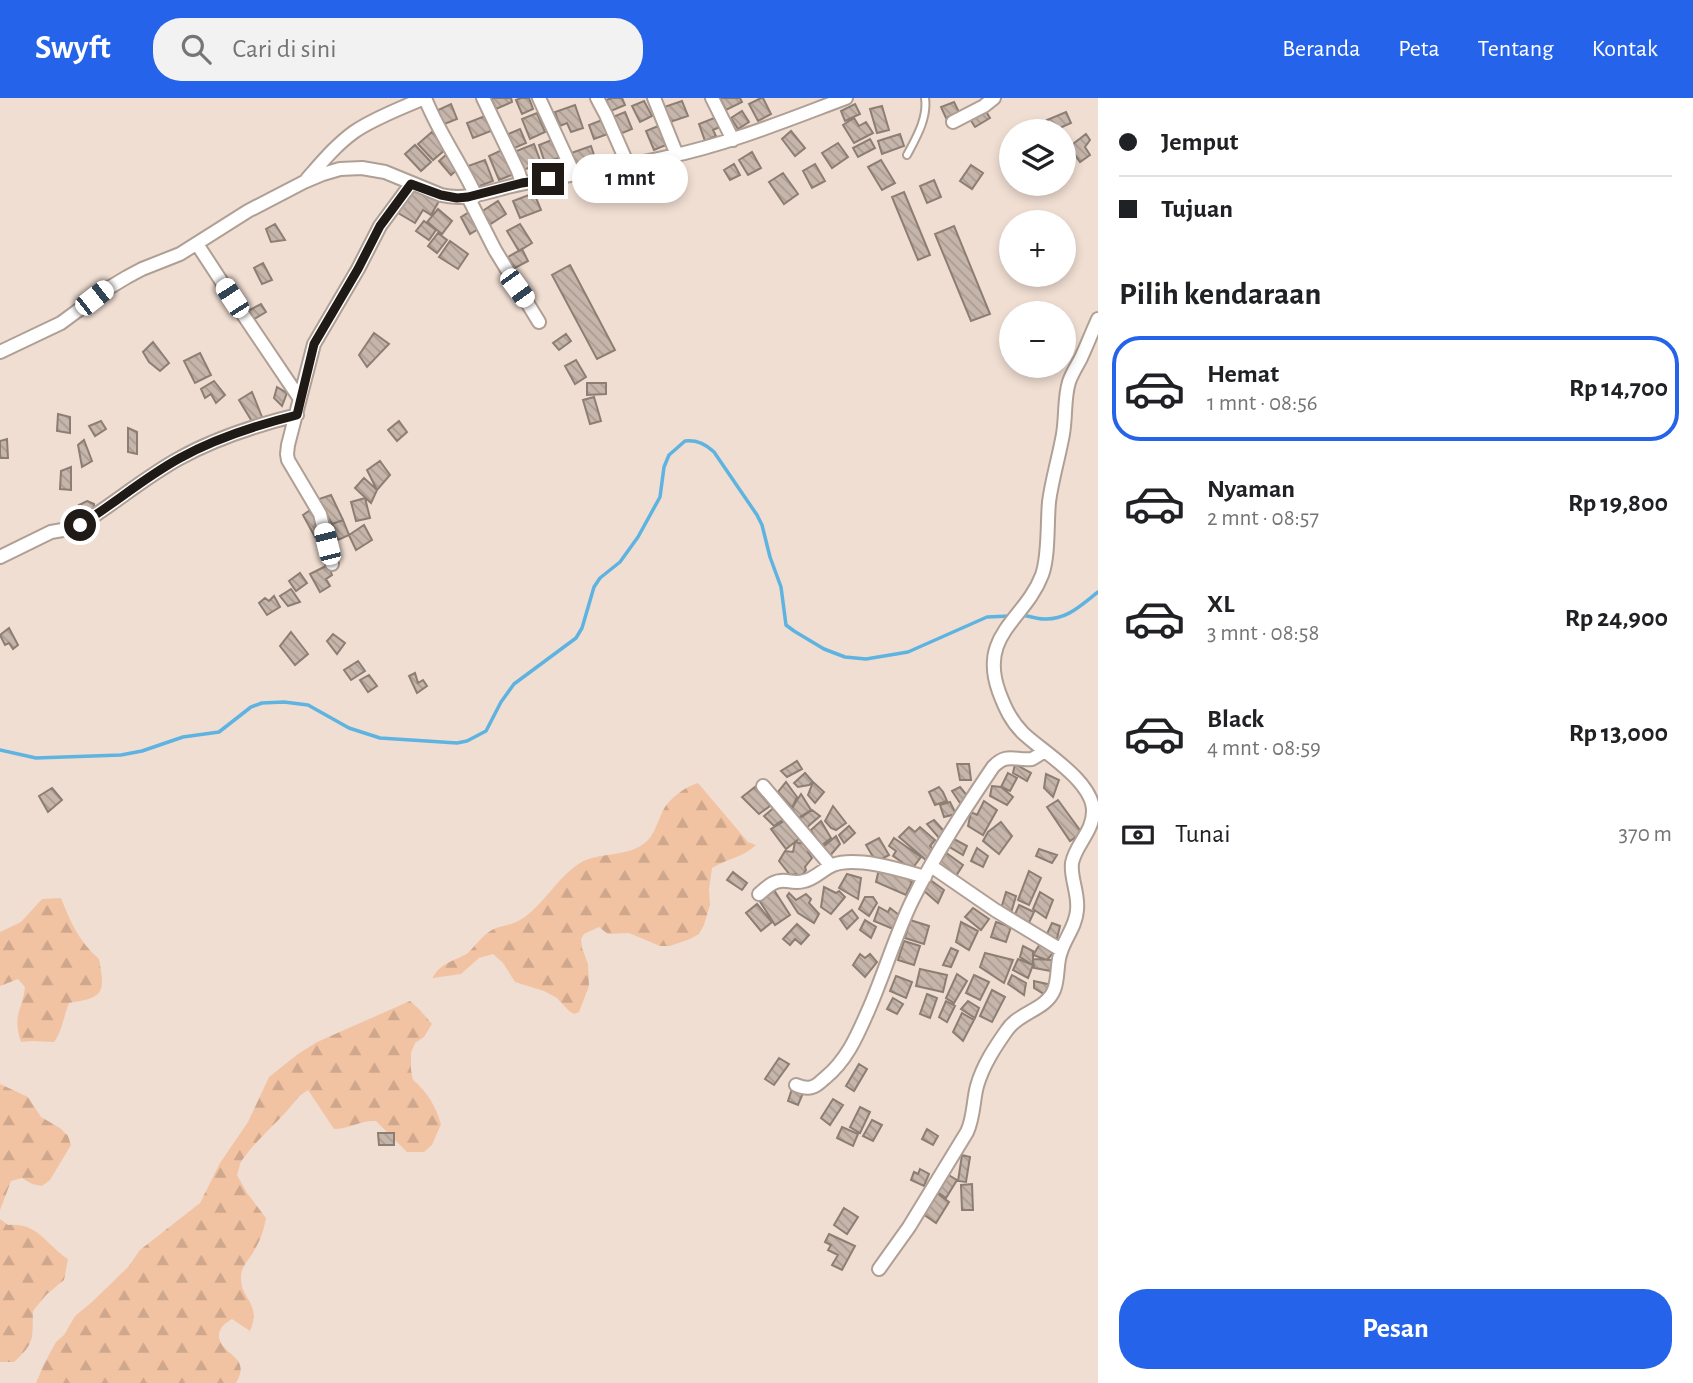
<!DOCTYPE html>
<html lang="id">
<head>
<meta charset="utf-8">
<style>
  :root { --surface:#fff; --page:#f2f2f2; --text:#202124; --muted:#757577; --line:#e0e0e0; --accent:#2563eb }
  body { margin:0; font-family:"Alegreya Sans",sans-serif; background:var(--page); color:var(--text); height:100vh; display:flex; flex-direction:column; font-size:26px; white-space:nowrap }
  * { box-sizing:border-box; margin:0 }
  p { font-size:23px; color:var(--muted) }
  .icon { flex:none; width:38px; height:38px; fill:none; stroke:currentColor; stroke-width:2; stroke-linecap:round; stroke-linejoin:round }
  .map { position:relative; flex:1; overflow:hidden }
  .side { display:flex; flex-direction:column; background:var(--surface); width:595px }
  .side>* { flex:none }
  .guide { display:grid; align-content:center; height:154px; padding:0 21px; background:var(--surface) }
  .tools { position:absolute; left:999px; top:21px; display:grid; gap:14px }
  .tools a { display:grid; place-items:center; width:77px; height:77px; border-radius:50%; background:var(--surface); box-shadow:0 4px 10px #0003; font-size:35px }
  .end { position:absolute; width:32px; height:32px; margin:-16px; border:9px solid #201a16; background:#fff; box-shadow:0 0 0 4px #fff }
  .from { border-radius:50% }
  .bubble { position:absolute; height:49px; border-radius:24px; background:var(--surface); box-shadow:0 4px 10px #0003; font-size:23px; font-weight:700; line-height:49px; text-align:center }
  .car { position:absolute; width:21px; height:42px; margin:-21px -10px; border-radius:9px; box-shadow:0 0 5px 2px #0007; background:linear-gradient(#fff 24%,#345 0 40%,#fff 0 76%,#345 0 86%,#fff 0) }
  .guide b { display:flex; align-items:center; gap:24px; height:66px; font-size:26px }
  .guide b+b { border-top:2px solid var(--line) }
  .guide i { width:18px; height:18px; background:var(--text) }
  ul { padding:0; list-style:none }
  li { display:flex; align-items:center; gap:21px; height:105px; margin:0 14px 10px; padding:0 7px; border:4px solid transparent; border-radius:28px }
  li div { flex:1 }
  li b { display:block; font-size:26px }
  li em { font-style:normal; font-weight:700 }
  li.selected { border-color:var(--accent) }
  li>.icon { width:63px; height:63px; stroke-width:1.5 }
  h2 { padding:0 21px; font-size:32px; line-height:84px }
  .pay { display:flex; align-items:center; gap:18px; height:77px; padding:0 21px; font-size:26px }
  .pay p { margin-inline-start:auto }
  .primary-button { display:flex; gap:14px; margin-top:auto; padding:14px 21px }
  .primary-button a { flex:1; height:80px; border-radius:28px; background:var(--accent); color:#fff; font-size:28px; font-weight:700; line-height:80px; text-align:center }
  header { display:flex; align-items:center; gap:42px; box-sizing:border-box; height:98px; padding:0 35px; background:var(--accent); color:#fff }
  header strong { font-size:33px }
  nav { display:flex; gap:38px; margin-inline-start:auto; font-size:24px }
  .search { width:490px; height:63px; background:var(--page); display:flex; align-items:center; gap:18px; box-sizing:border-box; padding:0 24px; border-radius:28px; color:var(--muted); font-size:26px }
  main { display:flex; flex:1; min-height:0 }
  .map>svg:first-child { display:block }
</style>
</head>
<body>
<header>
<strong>Swyft</strong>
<div class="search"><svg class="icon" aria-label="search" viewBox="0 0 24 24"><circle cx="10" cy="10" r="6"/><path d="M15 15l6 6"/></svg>Cari di sini</div>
<nav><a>Beranda</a><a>Peta</a><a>Tentang</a><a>Kontak</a></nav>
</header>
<main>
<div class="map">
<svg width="1098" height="1285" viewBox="0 0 1098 1285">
  <defs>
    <pattern id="forest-firs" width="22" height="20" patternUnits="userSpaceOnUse" patternTransform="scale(1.75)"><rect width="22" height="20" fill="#f2c3a3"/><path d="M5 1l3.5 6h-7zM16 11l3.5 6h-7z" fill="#cfa78c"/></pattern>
    <pattern id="building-back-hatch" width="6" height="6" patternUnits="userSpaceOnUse" patternTransform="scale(1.75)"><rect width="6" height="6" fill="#c6b5aa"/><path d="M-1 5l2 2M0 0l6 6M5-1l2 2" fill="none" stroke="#aa9b92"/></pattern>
  </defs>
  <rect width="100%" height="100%" fill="#f0ded2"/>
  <path fill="url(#forest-firs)" d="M698,685L748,744L756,747C744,759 726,761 712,770L709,791L710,807L704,827L699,836L690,841L670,848H660L629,835L608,836L599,829L584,836L581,841L582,850L588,866L589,888L579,914L574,916L569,913L557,900L544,893L515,884L503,865L493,856L479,860L461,876L433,880C439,865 455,863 468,855C476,847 485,834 496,830C508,826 514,827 526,818C546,803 558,779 580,765C599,754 624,759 642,747C656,739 658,718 667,706C675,697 687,688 698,685Z
    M61,800C70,823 79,844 99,861C105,894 105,900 69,905C64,917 62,934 54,944L32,943L21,944C12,915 22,915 25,889L18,881L0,888V834L21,824L42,801Z
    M410,903L419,911L432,926L424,939L415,945L411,955V972L413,982C427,993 436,1009 441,1026L432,1047L424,1054H407L376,1023C361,1022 349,1031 334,1031L308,992C296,999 294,1006 285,1015C272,1029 248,1051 240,1066C240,1067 237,1077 237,1077L247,1095L266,1120C264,1131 261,1141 255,1151C250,1162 240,1168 241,1181C241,1201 262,1206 250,1233L232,1221C223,1226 215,1234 221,1245C229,1259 250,1261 236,1285H36L44,1266L56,1244L64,1237L75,1218L92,1204L128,1169L140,1152L200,1105L220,1065L248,1024L269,979L298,956L317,944Z
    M0,986L28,999L41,1019L60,1030L68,1038L71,1047L50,1082L42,1088L32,1086L22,1080L11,1083L0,1112Z
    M0,1121L8,1127C38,1124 46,1147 68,1161L64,1182L46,1197L33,1213C32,1240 36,1244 14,1264H0Z"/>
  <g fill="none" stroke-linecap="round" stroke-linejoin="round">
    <path stroke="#5fb3e1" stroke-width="3.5" d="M1022,517C1029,518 1037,521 1044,521C1067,522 1081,507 1098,494
      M0,652L36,660L121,657L142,653L183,639L219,634L251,609L262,605L284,604L308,607L349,630L380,640L457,645L467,643L486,633L501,604L514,586L576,540L582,530L594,489L600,480L620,464L638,439L660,399L664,369L669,357L685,343C698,342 705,346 714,354L757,417L762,427L770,459L781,489L786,527L794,533L824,551L845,559L866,561L908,554L987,519L1010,518"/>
  </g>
  <path fill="url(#building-back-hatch)" stroke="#8d7e73" stroke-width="2" d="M491,0H511L512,4L496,11Z
    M521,0H529L533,11L522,16L516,2Z
    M612,0H622L625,7L611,13L606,2Z
    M720,0H740L742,4L726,12Z
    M761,0H763L771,16L758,23L749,6Z
    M644,3L652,18L640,24L632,8Z
    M682,3L688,18L670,24L664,9Z
    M954,4L959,14L946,20L941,9Z
    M451,6L457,21L442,27L436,13Z
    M855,6L860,16L845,23L841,13Z
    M575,7L583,30L571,34L567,25L560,28L555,14Z
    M882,8L889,32L877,35L870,11Z
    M985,12L990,20L975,29L970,21Z
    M742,13L749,24L738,31L731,20Z
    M625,14L632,31L620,36L613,19Z
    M1066,14L1071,25L1053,33L1047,22Z
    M537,15L545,34L530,41L522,21Z
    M485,18L491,33L473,40L467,25Z
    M719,18L722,28L713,32L716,38L705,43L699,26Z
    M854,20L859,28L866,24L873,35L854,45L843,27Z
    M602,22L608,36L594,41L589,27Z
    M658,28L666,47L654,52L646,33Z
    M520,31L526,45L512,51L506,37Z
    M791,33L805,50L795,58L782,41Z
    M432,34L446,51L433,62L418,46Z
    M900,36L904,48L882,56L878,43Z
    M1086,36L1090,42L1085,49L1090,57L1080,64L1069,49Z
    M554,41L561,59L545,65L539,47Z
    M870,41L875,50L858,59L853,50Z
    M838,45L848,59L832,70L822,55Z
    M534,46L541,65L521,73L514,54Z
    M415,47L431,64L421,73L405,56Z
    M591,48L597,66L577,72L571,55Z
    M504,51L514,76L499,82L489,58Z
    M752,54L761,70L748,77L739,62Z
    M447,56L459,70L451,77L439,63Z
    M485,62L493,83L477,89L468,68Z
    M881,62L895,85L882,92L868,69Z
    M734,66L740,77L730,82L724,72Z
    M815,66L825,83L812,90L803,73Z
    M971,67L983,75L972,91L960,83Z
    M783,75L798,96L784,106L769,84Z
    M934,82L941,99L927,105L920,88Z
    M415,88L439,103L431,117L423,112L415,125L398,115Z
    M904,94L930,157L918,162L892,99Z
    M534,95L541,112L520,120L513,103Z
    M498,103L506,116L489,127L481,114Z
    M438,111L452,123L442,136L427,124Z
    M471,113L480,130L470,136L461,119Z
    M424,123L436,132L429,142L416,133Z
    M275,126L285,142L271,144L266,131Z
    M520,126L532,145L519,153L507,133Z
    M954,128L990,216L971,223L935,136Z
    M438,135L447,142L437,155L428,148Z
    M450,143L468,156L458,171L439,159Z
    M522,151L528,163L515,170L508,159Z
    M263,165L272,182L262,186L254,170Z
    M570,167L615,252L597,261L552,177Z
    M261,206L266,214L251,223L246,214Z
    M374,235L389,246L367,269L359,257Z
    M566,236L571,243L559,252L553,245Z
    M153,244L169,265L160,273L149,264L143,254Z
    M200,255L211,277L195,285L184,263Z
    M576,262L586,279L575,286L565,268Z
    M214,283L225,297L216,305L211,296L205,300L201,291Z
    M587,285H606V296L587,297Z
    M277,289L287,295L282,308L274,300Z
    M252,294L262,319L253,325L239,302Z
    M594,299L601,323L590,326L583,302Z
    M58,316L70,319V335L57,333Z
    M101,323L106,331L95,338L89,328Z
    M399,323L407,334L397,343L388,332Z
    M128,330L137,334V356L128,354Z
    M7,341L8,360H0V343Z
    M84,342L92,363L82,369L78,347Z
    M380,363L390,377L377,392L367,372Z
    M71,369V392L60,391L61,373Z
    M364,380L377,392L371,405L355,390Z
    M331,397L343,422L332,426L319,401Z
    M365,400L370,420L356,423L351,404Z
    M87,403L94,406V413L86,418L79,407Z
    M313,410L321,434L315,439L303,417Z
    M343,422L349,437L338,442L332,426Z
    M364,427L372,442L356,452L349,437Z
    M328,467L332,477L326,481L330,488L320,494L310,476Z
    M300,475L307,485L296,493L289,483Z
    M291,491L300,504L288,508L280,498Z
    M274,498L280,509L267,517L259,505L265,500L269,503Z
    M9,530L18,547L13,551L9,545L5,547L0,537Z
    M291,534L308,556L295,567L280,548Z
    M333,536L345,545L337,556L327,543Z
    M358,563L365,573L351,582L344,572Z
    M415,575L418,585L423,582L427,588L417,595L409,578Z
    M369,577L377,588L368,594L360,582Z
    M797,663L802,671L787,679L781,673Z
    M957,666H969L971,682H960Z
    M1015,666L1031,675L1027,683L1013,675Z
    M805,675L813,684L809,687L798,689L794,685Z
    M1008,675L1017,680L1010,693L1001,689Z
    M1046,676L1059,682L1053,699L1044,690Z
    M786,684L797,699L792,710L778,694Z
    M813,684L824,694L815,705L808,697Z
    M992,688L1001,689L1013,699L1007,707L990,698Z
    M755,689L770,708L759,716L742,699Z
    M939,689L943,694L947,703L935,707L929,694Z
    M960,689L969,700L960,705L952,693Z
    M52,690L62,702L48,714L39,698Z
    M801,696L811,712L798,720L792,710Z
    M1058,702L1082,735L1070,743L1047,709Z
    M984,703L997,712L983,737L968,728L971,714L977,717Z
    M950,704L956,716L944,719L940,707Z
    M776,708L784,721L774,728L764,718Z
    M833,708L846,725L836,732L831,730L825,723Z
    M812,712L820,718L805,731L799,721Z
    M786,722L800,740L786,751L771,731Z
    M934,722L944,733L939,740L927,726Z
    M821,723L831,740L821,748L811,732Z
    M1001,724L1012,738L999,756L983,743L988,734Z
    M849,728L855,735L844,745L839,737Z
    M909,729L915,734L920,729L935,742L930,748L935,753L927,763L899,739Z
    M836,738L840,746L828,760L822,750Z
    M879,740L889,757L876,764L866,747Z
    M894,740L921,759L912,771L893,758L896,753L889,748Z
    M952,740L967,748L963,757L948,748Z
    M795,744L805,746L810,752L808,754L812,760L805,769L806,772L800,780L796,776L790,777L779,763L785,753L793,754Z
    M977,750L988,758L983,769L971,763Z
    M1039,751L1057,757L1052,765L1036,758Z
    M945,754L963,767L954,781L936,768Z
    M879,771L907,779L912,784L906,797L876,784Z
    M1029,773L1041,780L1029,807L1018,802Z
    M733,774L747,785L742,792L727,782Z
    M847,776L861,780L858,801L839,790Z
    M929,781L944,792L938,805L923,792Z
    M824,789L836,795L839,793L845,799L831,816L821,809Z
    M774,792L790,817L775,827L759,802Z
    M1006,794L1016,798L1011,815L1001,811Z
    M1040,794L1053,802L1046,820L1033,811Z
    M789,795L796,802L806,796L811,801L809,805L819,816L814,825L798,815L787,798Z
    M865,799H873L877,805L869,818L859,811Z
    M757,806L772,824L761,833L746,815Z
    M1019,807L1034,814L1028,827L1013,821Z
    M879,809L888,814L890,810L899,817L893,831L874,823Z
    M973,810L989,821L981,832L965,819Z
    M852,812L858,820L847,831L840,821Z
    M865,822L876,829L871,840L860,832Z
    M910,822L929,828L924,846L905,840Z
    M961,824L978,833L969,852L956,844Z
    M996,824L1011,829L1006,844L991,839Z
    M1052,825L1060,828L1056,845L1046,838Z
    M797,826L809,837L801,846L795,841L790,847L783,841Z
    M904,843L920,848L914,867L898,862Z
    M1040,846L1053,855L1047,862L1033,857Z
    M1023,848L1033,853V867L1020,859Z
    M951,850L958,853L951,869L943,867Z
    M985,855L1013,862L1004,885L980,869Z
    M860,856L865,860L870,856L877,864L865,879L853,867Z
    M1018,861L1033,867L1028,880L1013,872Z
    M1033,861L1053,862L1051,873L1034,870Z
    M920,871L947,877L943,894L916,888Z
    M957,876L967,883L954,905L946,900Z
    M974,877L989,884L980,902L966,895Z
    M1012,877L1026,885L1024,897L1008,886Z
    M896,878L912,884L906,900L890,893Z
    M1034,883L1052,887L1047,898L1034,890Z
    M992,892L1005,899L992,924L980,918Z
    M927,896L937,900L930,920L920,916Z
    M893,900L903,906L897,916L887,911Z
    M946,903L955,908L947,924L939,919Z
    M968,903L979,910L975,920L961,911Z
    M962,915L974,922L963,943L953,934Z
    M779,960L789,966L774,987L765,981Z
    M859,966L867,971L854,993L846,988Z
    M792,991L803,995L798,1007L788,1003Z
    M833,1001L843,1007L830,1027L821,1020Z
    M860,1009L870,1014L860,1035L850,1029Z
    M872,1022L882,1027L873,1043L863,1038Z
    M842,1029L858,1036L853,1048L837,1040Z
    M927,1031L938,1038L933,1047L922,1041Z
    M378,1035H394V1047H379Z
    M962,1057L970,1059L966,1084L958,1083Z
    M920,1071L929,1076L924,1088L911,1082L914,1074L918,1076Z
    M947,1076L957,1082L946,1100L936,1093Z
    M972,1086L973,1112H962L961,1087Z
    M937,1095L949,1104L936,1125L923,1116Z
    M844,1110L858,1119L847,1136L834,1127Z
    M829,1136L855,1148L842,1172L832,1167L838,1157L828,1152L831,1147L825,1144Z"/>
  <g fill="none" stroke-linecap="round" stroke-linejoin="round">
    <g stroke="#af9f94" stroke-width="10">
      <path id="lane" d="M907,57C916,40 928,20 925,0"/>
    </g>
    <g stroke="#af9f94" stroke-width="16">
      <path id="street" d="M425,0C439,36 460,63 476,98
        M483,0L518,73L522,85
        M539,0L574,76
        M597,0L606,17L628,67
        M654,0L677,57
        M712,0L733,42
        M953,24L984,8L994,0
        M307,81C322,64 336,47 354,34C374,20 402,10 424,0
        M468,99L495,152L539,224
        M197,146L244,218L300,301
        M0,254L61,225L107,191L127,179L142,171L180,156L248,113L304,84L323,76L340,71L362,70L385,74L441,97C470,104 496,90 525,85C572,76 620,70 667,59C729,46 787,22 846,0
        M0,459L51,434L74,430L80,427C114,406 145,379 180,360C216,340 257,327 297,317
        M332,466L320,416L288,362L287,356L288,347L314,246L358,171L380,128L411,86
        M763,688L831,768
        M931,768L995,812L1061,852
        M759,796C768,788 775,781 787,783C793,784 798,785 804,783C815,781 823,771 833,767C857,758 901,772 925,779
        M796,987C801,989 807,991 812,989C817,988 821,983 825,980C847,962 857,938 868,913C884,877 895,838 912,803C935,756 964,712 993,669C1007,654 1015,663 1032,661L1045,653
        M879,1171L909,1129L967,1034C974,1019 973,1003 977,988C983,967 995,949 1007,932C1019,914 1046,912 1054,892C1058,882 1057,871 1059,861C1062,843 1076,830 1077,812C1079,796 1070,779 1072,765C1076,745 1094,734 1093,711C1091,682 1043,654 1023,635C1011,623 1005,610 999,594C978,536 1025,522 1042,477C1049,458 1047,425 1049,404C1052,381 1059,359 1063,336C1066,319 1064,300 1069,284C1072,275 1077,268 1081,260C1087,247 1092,234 1098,221"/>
    </g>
    <use href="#lane" stroke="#fff" stroke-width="6"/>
    <use href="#street" stroke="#fff" stroke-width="12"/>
  </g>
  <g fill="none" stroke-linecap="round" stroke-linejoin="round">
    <path stroke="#201a16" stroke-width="9" d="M80,427C114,406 145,379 180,360C216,340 257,327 297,317L314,246L358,171L380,128L411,86L441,97L457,100L468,99L522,85L548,81"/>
  </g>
</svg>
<div class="tools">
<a><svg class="icon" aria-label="layers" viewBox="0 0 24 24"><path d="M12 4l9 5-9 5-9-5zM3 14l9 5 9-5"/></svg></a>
<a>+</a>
<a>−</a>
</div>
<i class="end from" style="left:80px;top:427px"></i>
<i class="end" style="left:548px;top:81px"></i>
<div class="bubble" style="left:572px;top:56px;width:116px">1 mnt</div>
<i class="car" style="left:517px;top:190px;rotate:144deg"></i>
<i class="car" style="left:94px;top:200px;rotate:52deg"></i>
<i class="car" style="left:232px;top:200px;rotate:327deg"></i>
<i class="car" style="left:327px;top:446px;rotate:346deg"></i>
</div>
<section class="side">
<div class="guide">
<b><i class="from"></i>Jemput</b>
<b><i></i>Tujuan</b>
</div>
<h2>Pilih kendaraan</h2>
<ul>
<li class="selected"><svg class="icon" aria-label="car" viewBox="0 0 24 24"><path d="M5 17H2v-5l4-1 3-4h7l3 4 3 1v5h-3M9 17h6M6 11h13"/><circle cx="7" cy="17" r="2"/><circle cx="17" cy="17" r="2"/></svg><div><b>Hemat</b><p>1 mnt · 08:56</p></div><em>Rp 14,700</em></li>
<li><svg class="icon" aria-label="car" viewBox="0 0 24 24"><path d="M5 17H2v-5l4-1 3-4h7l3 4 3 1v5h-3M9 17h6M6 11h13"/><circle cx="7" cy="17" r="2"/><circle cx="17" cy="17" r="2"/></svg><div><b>Nyaman</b><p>2 mnt · 08:57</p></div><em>Rp 19,800</em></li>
<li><svg class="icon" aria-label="car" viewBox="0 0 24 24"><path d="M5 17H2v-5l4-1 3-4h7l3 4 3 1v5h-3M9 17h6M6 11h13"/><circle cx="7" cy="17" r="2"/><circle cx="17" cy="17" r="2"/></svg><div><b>XL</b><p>3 mnt · 08:58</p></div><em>Rp 24,900</em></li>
<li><svg class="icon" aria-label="car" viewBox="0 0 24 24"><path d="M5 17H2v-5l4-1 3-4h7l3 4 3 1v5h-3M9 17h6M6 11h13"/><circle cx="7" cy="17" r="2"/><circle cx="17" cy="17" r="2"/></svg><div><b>Black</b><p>4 mnt · 08:59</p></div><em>Rp 13,000</em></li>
</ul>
<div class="pay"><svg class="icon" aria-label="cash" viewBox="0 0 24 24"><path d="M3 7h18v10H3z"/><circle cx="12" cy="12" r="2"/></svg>Tunai<p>370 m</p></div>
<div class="primary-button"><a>Pesan</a></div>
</section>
</main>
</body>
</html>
